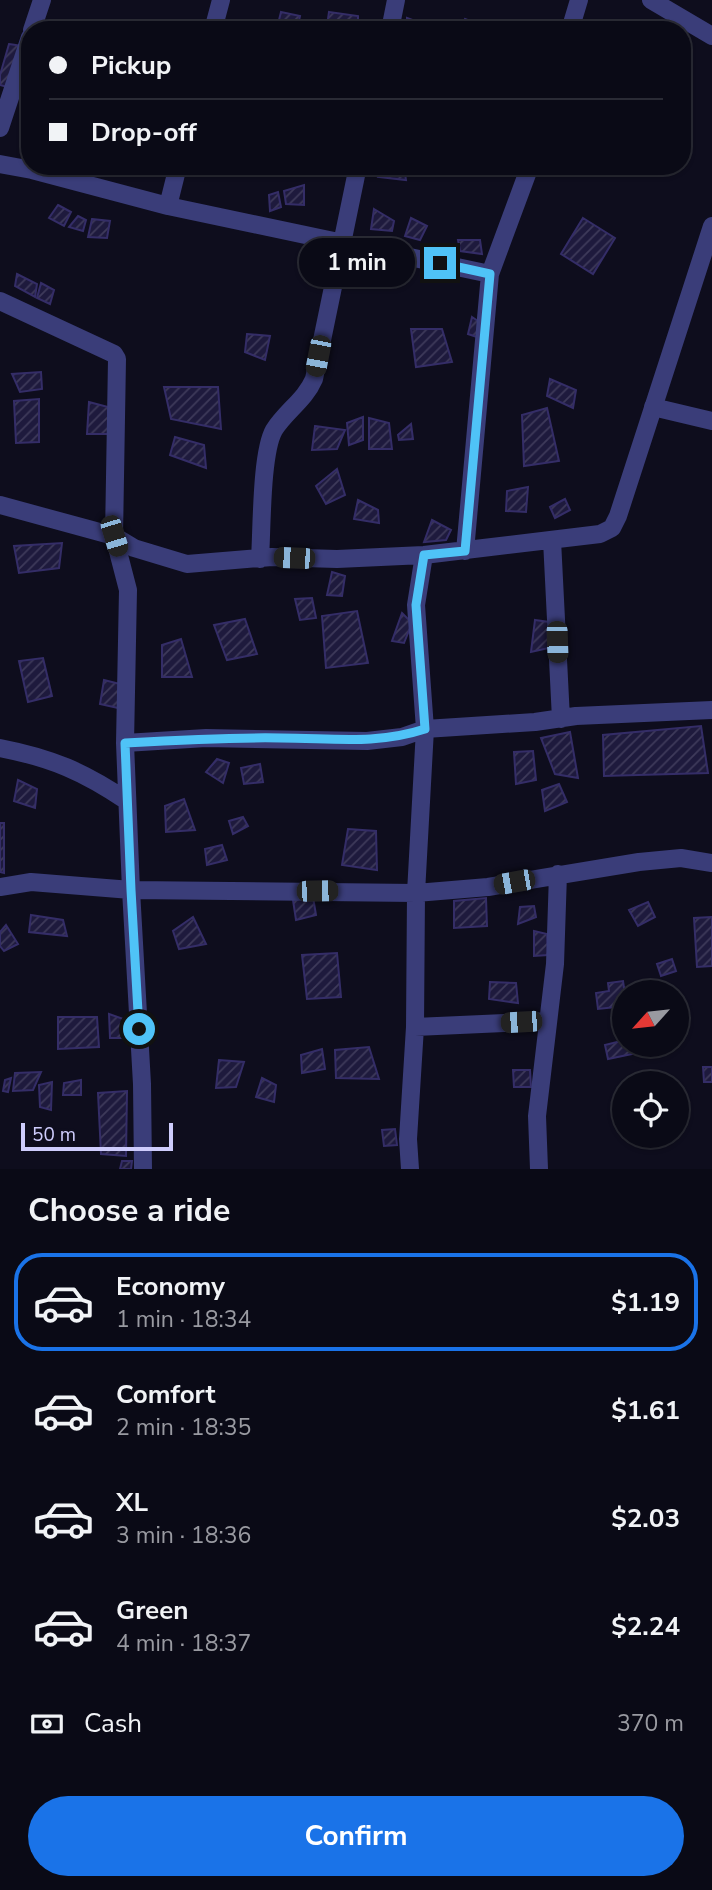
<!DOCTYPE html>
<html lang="en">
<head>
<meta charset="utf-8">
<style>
  :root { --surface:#0a0a16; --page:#181823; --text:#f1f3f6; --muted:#999aa1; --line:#2a2b35; --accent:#1a73e8 }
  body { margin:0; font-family:"Nunito Sans",sans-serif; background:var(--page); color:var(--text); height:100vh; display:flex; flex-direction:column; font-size:26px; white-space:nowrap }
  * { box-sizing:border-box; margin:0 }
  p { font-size:23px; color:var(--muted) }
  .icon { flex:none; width:38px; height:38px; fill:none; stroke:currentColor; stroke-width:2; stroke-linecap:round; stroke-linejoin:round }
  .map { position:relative; height:1169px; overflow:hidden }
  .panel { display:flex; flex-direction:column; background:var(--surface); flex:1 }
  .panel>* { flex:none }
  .hud { position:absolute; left:21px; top:21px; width:670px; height:154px; border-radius:28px; box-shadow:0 2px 5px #0004,0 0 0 2px var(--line); display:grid; align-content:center; height:154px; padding:0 28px; background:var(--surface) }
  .needle { width:46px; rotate:243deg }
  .controls { position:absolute; left:612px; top:980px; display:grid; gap:14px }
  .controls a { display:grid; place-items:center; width:77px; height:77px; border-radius:50%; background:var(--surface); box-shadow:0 2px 5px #0004,0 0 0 2px var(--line); font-size:35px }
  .scale { position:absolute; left:21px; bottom:18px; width:152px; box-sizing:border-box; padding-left:7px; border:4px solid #ceccfc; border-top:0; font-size:19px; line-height:24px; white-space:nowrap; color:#ceccfc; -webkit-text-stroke:5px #0e0d1d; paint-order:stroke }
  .end { position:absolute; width:32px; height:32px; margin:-16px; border:9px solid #4fc3f7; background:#111; box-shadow:0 0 0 4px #111 }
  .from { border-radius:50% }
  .bubble { position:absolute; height:49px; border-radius:24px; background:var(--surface); box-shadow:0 2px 5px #0004,0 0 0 2px var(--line); font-size:23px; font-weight:700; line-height:49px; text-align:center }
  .car { position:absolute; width:21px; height:42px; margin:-21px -10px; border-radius:9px; box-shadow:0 0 5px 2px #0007; background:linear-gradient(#222 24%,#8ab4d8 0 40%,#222 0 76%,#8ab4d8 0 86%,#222 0) }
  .hud b { display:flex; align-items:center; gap:24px; height:66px; font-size:26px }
  .hud b+b { border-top:2px solid var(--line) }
  .hud i { width:18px; height:18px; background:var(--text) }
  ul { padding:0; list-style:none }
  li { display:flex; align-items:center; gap:21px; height:98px; margin:0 14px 10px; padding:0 14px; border:4px solid transparent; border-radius:28px }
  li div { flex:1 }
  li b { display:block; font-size:26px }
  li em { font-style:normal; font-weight:700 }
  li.selected { border-color:var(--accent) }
  li>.icon { width:63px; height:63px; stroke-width:1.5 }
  h2 { padding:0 28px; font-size:32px; line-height:84px }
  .pay { display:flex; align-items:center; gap:18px; height:77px; padding:0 28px; font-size:26px }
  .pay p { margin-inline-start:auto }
  .primary-button { display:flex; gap:14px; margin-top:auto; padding:14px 28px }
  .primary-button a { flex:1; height:80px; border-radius:42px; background:var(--accent); color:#fff; font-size:28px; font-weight:700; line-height:80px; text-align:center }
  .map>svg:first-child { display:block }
</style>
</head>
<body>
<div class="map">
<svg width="712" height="1169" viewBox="0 0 712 1169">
  <defs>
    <pattern id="building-hatch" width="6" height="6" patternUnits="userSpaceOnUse" patternTransform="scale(1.75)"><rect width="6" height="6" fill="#1e1a3d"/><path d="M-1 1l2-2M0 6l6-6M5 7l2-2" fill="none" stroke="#3e3a5a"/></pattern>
  </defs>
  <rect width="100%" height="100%" fill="#0e0d1d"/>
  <path fill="url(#building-hatch)" stroke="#342d67" stroke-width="2" d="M281,12L300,16L297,30L277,28Z
    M329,12L358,16V30L327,26Z
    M407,18L440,30H407Z
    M465,19L494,30H462Z
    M9,44L30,47L21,91L0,85V75Z
    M85,166H101V172L84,168Z
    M381,166H404L406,180L378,177Z
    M304,185V205L286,204L284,191Z
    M278,192L281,207L270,211L269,195Z
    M58,205L71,212L64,226L49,218Z
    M374,209L394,221L392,231L371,229Z
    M78,216L86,220L83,231L69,227Z
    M411,218L427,226L420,240L405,236Z
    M583,218L615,238L593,274L561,254Z
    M92,219L110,221L107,238L88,237Z
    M458,240H480L482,254L460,251Z
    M17,274L37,284L35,297L15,286Z
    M41,283L54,290L50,304L37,298Z
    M472,317L478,321L480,338L468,334Z
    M411,329H442L452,362L416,367Z
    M247,334L270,336L265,360L245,352Z
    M41,372L42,389L20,392L12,374Z
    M550,379L576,390L573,408L547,396Z
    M164,387H218L221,429L171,419Z
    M39,399V442L16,443L14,401Z
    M89,402L108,407V434H87Z
    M547,408L559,461L524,466L522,415Z
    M363,417V440L349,445L347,423Z
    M369,418L389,423L392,449H369Z
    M411,424L413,439L399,440L398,435Z
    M315,426L345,430L337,449L312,450Z
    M175,437L204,445L206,468L170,455Z
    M337,469L345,495L326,504L316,486Z
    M528,487L526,512L506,511L507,491Z
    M565,499L570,510L555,518L550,507Z
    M358,500L378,510L379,523L354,519Z
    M432,520L451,530L446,540L424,542Z
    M62,543L59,568L19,573L14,546Z
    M332,572L345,576L342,596L327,595Z
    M312,598L316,618L300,620L295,599Z
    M357,611L368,663L326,668L322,616Z
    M402,613L412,623L404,643L392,641Z
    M245,619L257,654L227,660L214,625Z
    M535,620L549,622L553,647L531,652Z
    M181,639L192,677H162V645Z
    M43,658L52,696L28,702L19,661Z
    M104,680L120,684L118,708L100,704Z
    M701,726L708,773L604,776L603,735Z
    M570,732L578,778L555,774L541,738Z
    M533,751L536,780L516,784L514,752Z
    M217,759L229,763L223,783L206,772Z
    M260,764L263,782L244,784L241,768Z
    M18,780L37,789L35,808L14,801Z
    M559,784L567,802L545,811L542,790Z
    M184,799L195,830L166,832L165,806Z
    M243,817L248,826L233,834L229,821Z
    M0,823H4V873L0,872Z
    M348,829L376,831L377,870L342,865Z
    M222,845L227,860L207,865L205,849Z
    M313,897L316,915L296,920L293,900Z
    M486,898L487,926L454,928V901Z
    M648,902L655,917L638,926L629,910Z
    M534,906L536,917L518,924L520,907Z
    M31,915L63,920L67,936L29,932Z
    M193,917L206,944L179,949L173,931Z
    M712,917V966L697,967L694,918Z
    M6,925L18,944L4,951L0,946V932Z
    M534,931L547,934L548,955L534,956Z
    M337,953L341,997L307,999L302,955Z
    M672,959L676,971L661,976L657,964Z
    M623,981L624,988L637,986L638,992H625V1006L598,1009L596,993L609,991L608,983Z
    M490,982L516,983L518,1003L489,999Z
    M109,1014L129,1021V1038H110Z
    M58,1017H97L99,1047L58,1049Z
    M625,1040V1045H635L637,1053L608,1059L605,1045Z
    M369,1047L379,1079L336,1078L335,1050Z
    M322,1049L325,1069L302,1073L301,1055Z
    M219,1060L244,1062L236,1087L216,1088Z
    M703,1067H712V1082H704Z
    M513,1070H530L531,1087H514Z
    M41,1072L33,1090L13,1091L15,1073Z
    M11,1078L8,1092L3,1091L5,1080Z
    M262,1078L276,1085L274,1102L256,1097Z
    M81,1080V1095H63L64,1083Z
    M52,1082L51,1110L40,1107L39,1085Z
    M127,1091L126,1156L101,1154L98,1093Z
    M395,1129L397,1145L384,1146L382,1130Z
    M122,1161H132L131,1169H120Z"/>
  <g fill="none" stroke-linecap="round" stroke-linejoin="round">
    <path stroke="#3a3d79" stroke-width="18" d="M651,0L712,36
      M32,30L42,0
      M213,30L221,0
      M390,30L396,0
      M570,30L579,0
      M0,128L30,37
      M0,164L32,170L168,206L490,274
      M168,206L178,166
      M0,301L114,354L117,359L114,536L128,590L125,743L131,890L142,1084L143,1169
      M653,407L712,421
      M0,505L114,536L134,548L187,564L272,557L337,559L424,555L600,534L612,528L618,516L712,226
      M552,540L561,719
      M465,551L490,274L530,166
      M260,559C262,529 261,453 274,430C286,411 305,400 314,379L358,166
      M125,743L206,738L367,741L402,737L425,729L535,722L576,716L712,710
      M0,748C52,758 84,772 127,801
      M0,887L31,882L131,890L416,893L488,887L639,862L681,858L712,863
      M415,1027L547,1021
      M410,1169L408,1139L415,1027L416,893L425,729L416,605L424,555
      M539,1169L537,1116L555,964L558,874"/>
  </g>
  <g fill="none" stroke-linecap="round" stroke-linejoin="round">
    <path stroke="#4fc3f7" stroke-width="9" d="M139,1029L131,890L125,743C177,740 229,737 281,738C332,738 376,745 425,729L416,605L424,555L465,551L490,274L440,263"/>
  </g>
</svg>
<div class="controls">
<a><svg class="needle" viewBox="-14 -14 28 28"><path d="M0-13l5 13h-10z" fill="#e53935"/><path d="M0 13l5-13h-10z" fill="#999aa1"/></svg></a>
<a><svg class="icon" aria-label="locate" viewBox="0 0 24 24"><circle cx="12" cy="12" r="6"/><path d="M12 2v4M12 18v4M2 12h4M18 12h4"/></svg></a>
</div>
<div class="scale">50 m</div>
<i class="end from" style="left:139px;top:1029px"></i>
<i class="end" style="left:440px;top:263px"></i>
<div class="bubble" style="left:299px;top:238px;width:116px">1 min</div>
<i class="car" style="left:318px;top:356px;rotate:191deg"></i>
<i class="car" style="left:114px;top:536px;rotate:163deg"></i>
<i class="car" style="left:294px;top:558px;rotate:272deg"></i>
<i class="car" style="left:557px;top:642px;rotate:178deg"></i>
<i class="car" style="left:514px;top:882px;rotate:260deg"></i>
<i class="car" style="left:317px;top:891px;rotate:89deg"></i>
<i class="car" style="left:521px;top:1022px;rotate:267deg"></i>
<div class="hud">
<b><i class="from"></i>Pickup</b>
<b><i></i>Drop-off</b>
</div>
</div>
<section class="panel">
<h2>Choose a ride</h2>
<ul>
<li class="selected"><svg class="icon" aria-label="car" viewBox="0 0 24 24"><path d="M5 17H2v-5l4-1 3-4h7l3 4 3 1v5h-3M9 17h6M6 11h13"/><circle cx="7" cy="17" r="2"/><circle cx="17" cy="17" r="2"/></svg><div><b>Economy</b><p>1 min · 18:34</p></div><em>$1.19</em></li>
<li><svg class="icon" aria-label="car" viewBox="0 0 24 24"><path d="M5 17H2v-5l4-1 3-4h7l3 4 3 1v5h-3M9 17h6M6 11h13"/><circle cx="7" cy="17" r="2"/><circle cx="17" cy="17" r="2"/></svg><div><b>Comfort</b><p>2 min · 18:35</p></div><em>$1.61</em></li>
<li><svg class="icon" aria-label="car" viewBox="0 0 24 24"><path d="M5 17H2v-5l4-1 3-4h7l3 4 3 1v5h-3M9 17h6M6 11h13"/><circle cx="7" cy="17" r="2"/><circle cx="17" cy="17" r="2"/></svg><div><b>XL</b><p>3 min · 18:36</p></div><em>$2.03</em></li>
<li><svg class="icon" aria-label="car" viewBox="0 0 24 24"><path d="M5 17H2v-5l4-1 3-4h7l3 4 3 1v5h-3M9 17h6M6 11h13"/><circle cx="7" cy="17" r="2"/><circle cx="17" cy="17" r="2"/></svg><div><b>Green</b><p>4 min · 18:37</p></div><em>$2.24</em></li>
</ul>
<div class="pay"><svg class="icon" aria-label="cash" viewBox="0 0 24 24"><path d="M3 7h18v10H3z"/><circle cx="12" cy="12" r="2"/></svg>Cash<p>370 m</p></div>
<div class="primary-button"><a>Confirm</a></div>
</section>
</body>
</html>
